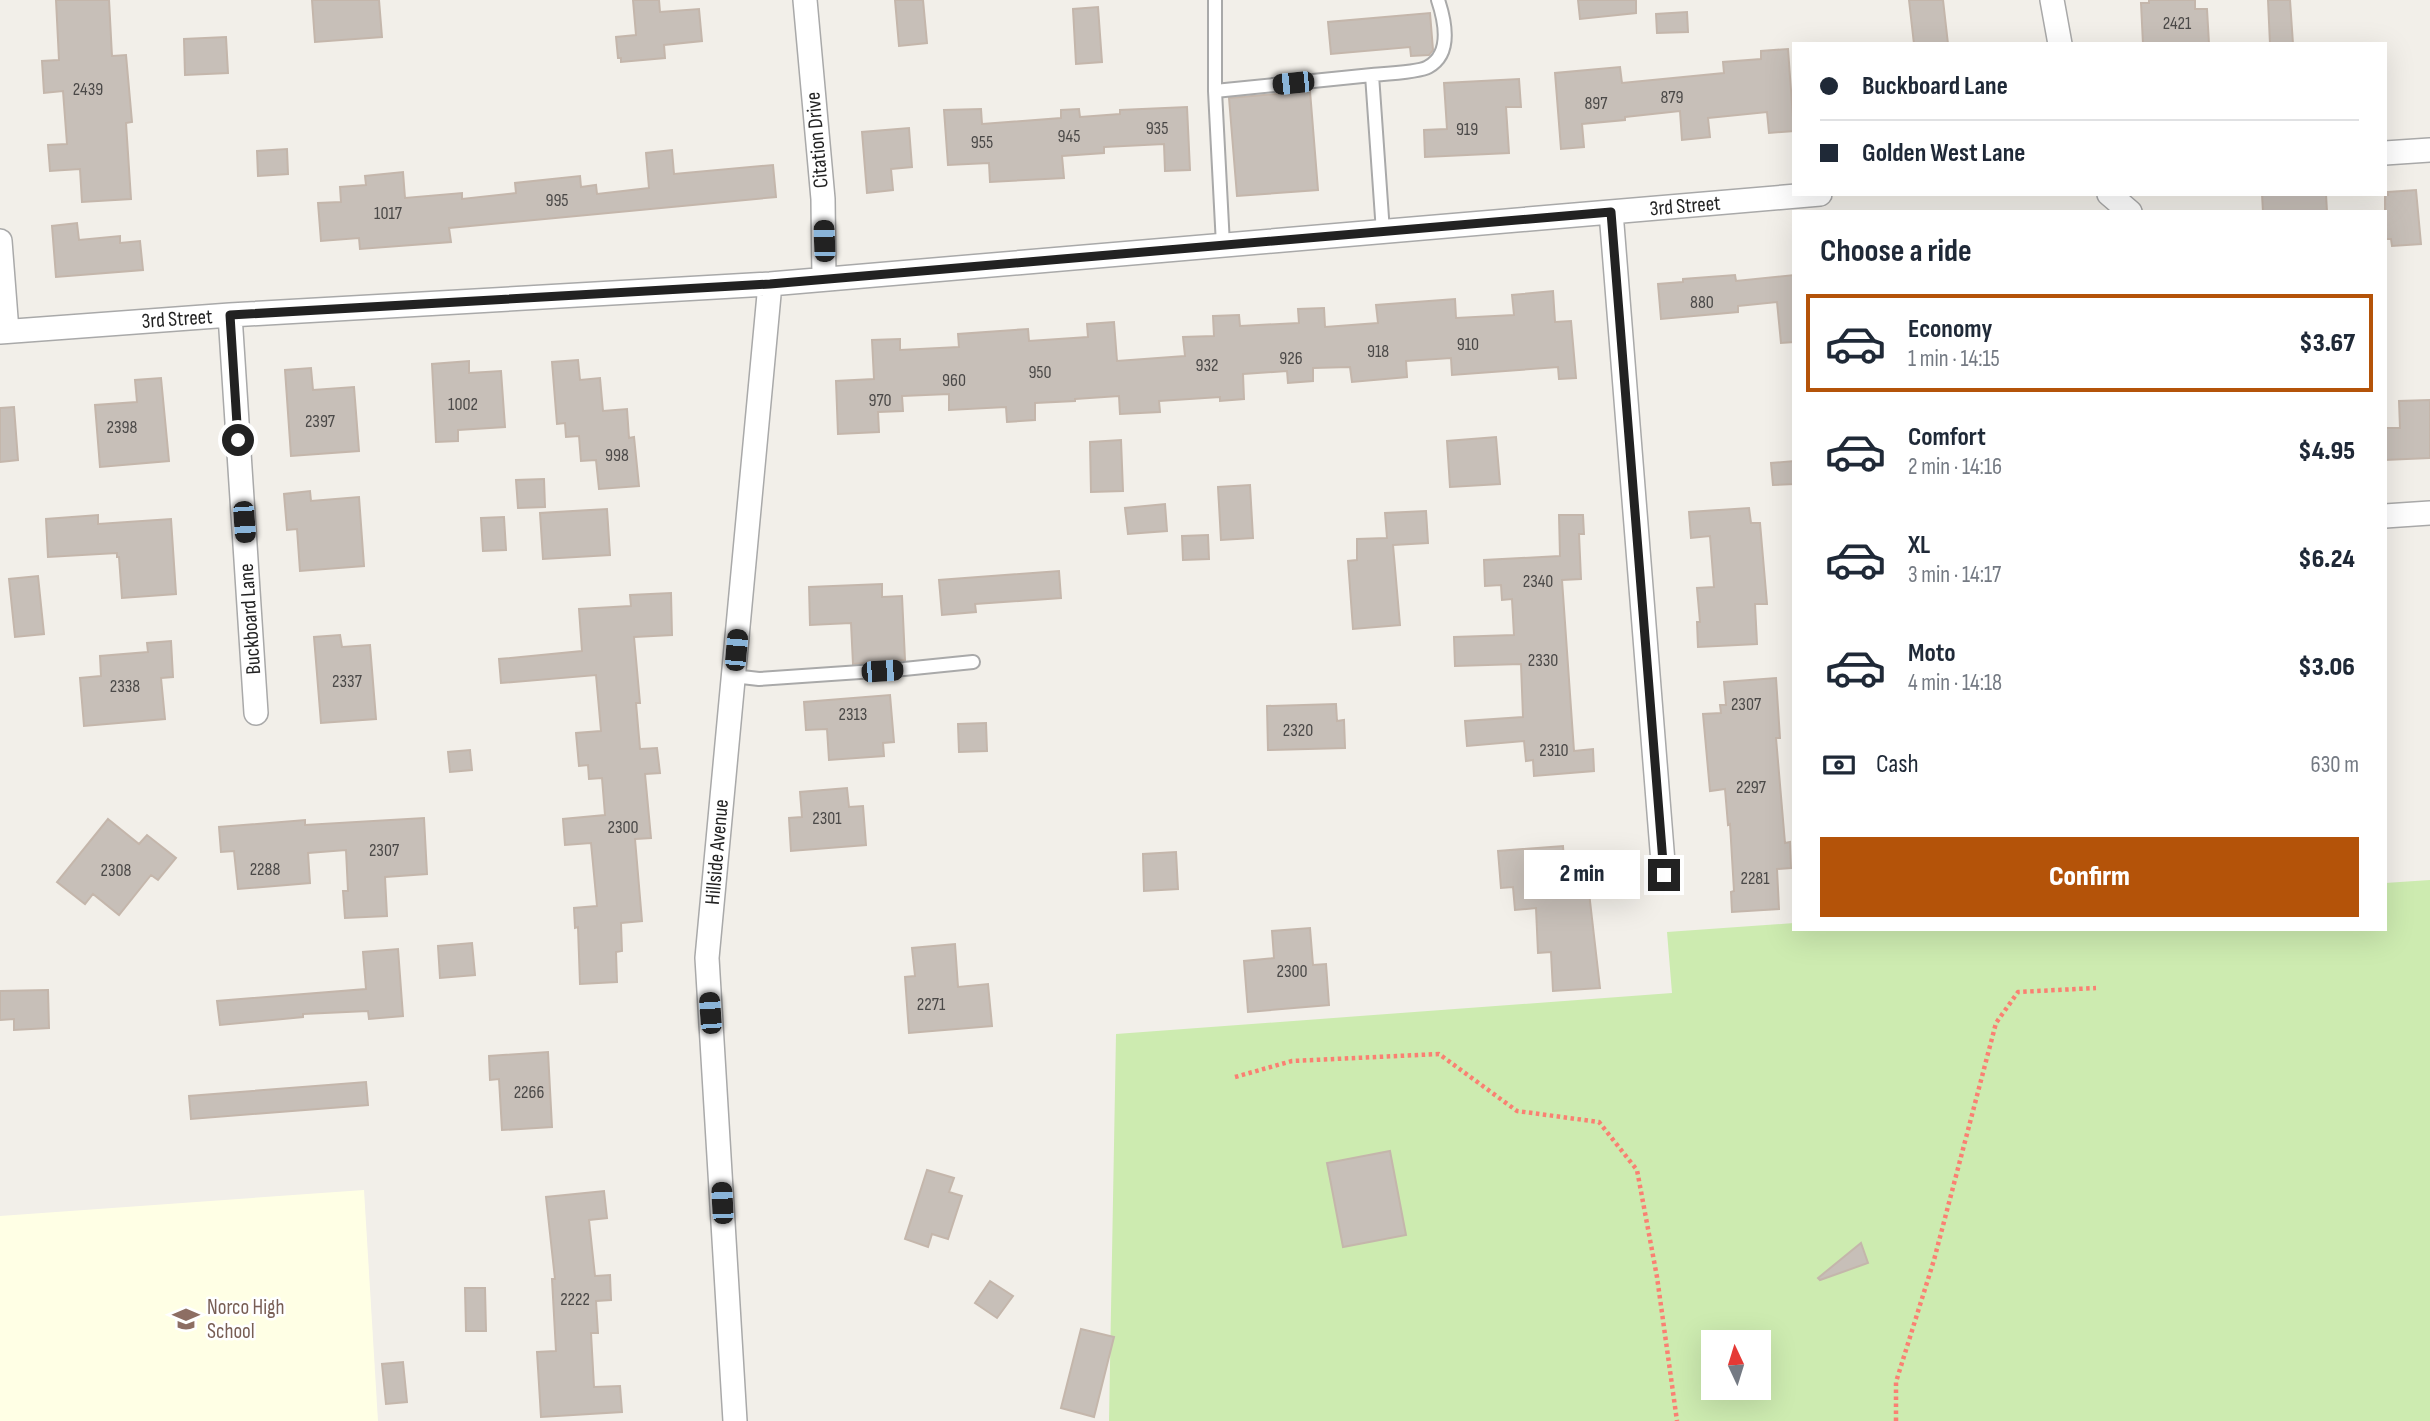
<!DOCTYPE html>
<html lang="en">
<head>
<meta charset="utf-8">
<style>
  :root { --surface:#fff; --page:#f6f6f7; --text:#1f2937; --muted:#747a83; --line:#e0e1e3; --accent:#b45309 }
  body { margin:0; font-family:"Sofia Sans Condensed",sans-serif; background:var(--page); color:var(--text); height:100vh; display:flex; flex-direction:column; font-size:26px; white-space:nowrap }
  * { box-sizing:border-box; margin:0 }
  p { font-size:23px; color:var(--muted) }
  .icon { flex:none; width:38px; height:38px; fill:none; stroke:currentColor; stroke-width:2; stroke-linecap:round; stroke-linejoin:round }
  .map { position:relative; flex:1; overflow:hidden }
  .drawer { position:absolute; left:1792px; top:210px; width:595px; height:721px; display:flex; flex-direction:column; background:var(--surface); border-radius:0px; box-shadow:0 7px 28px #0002 }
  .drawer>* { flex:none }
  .hud { position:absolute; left:1792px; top:42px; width:595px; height:154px; border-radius:0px; box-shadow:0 7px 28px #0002; display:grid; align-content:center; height:154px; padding:0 28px; background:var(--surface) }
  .needle { width:46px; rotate:356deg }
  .buttons { position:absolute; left:1701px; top:1330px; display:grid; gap:14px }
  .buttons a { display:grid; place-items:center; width:70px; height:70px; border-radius:0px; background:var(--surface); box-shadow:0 7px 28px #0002; font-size:35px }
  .end { position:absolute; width:32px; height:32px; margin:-16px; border:9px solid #222; background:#fff; box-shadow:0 0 0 4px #fff }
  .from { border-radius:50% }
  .bubble { position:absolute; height:49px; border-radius:0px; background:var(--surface); box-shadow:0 7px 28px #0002; font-size:23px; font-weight:800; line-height:49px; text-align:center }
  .car { position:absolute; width:21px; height:42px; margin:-21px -10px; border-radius:9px; box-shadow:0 0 5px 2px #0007; background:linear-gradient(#222 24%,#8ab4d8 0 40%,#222 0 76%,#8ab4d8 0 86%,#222 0) }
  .hud b { display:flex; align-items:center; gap:24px; height:66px; font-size:26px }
  .hud b+b { border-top:2px solid var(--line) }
  .hud i { width:18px; height:18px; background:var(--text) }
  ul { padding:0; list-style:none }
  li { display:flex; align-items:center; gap:21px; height:98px; margin:0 14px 10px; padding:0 14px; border:4px solid transparent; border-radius:0px }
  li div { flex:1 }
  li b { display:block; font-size:26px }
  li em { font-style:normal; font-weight:800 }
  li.active { border-color:var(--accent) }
  li>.icon { width:63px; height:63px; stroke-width:1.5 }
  h2 { padding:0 28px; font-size:32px; line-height:84px }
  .pay { display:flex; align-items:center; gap:18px; height:77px; padding:0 28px; font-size:26px }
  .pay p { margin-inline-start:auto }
  .primary-button { display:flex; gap:14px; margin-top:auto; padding:14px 28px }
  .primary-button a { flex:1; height:80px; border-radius:0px; background:var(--accent); color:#fff; font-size:28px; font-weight:800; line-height:80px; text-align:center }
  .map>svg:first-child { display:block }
</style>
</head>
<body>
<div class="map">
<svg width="2430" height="1421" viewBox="0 0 2430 1421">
  <rect width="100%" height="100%" fill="#f2efe9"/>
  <path fill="#ffffe5" d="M364,1190L378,1421H0V1216Z"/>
  <path fill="#cdebb0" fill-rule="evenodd" d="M2430,880V1421H1109L1116,1034L1672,993L1667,932L1794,923V929H2385V883ZM1713,1342H1759V1388H1713Z"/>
  <path fill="#c7bfb8" stroke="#c4b6ab" stroke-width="2" d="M56,0H109L112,56L126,55L132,122L126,123L131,199L82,202L80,169L50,171L48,145L67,144L63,91L44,93L42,61L59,60Z
    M312,0H379L382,37L315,42Z
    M633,0H659L660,12L699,9L702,41L664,45L665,58L621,62V58H618L616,37L636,35Z
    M895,0H923L927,43L899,46Z
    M1578,0H1636V13L1580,19Z
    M1909,0H1943L1948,44H1914Z
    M2149,0H2195V9H2207L2209,44H2143L2141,3H2149Z
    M2268,0H2290L2293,44H2270Z
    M1098,7L1102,62L1076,64L1073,9Z
    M1687,12L1688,32L1657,33L1656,14Z
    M1430,13L1433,50L1429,55L1411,56L1410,47L1331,54L1328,22Z
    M226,37L228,73L185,75L184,39Z
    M1788,49L1794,131L1769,133L1767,112L1708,118L1710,137L1682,140L1680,111L1625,117V120L1582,124L1584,147L1561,149L1555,73L1620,67L1622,83L1724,73L1723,62L1761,59V51Z
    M1519,79L1521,107H1506L1509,153L1425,157L1424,130L1447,129L1444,83Z
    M1310,91L1318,190L1237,196L1229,98Z
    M1187,107L1190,170L1165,171L1164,144L1104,147V153L1062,156L1064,178L990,182L989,163L948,165L944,110L981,109L982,124L1061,118V110L1079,109L1080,117L1120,114V110Z
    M909,128L912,167L891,169L893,190L867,193L862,132Z
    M287,149L288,174L258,176L257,151Z
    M672,150L674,174L773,165L776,197L449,228L451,242L360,249L359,238L321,241L318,203L341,202L340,187L366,185L365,176L403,172L405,198L462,193V199L516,193L515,183L580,176L581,187L596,185L597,194L649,188L646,153Z
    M2416,190L2421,244L2392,246L2391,239H2385V195H2388V192Z
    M2262,194H2326L2327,212H2263Z
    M77,223L79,240L120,236V243L140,241L143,270L56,277L52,226Z
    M1735,275L1736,281L1794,275V342L1781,343L1777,302L1738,306V312L1661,319L1658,284L1683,282V279Z
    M1553,291L1555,322L1571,321L1576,378L1559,379L1558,367L1452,375L1451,358L1406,361L1407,377L1352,382L1350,367L1313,368V381L1288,383L1287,371L1243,374L1244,399L1220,401V397L1159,401L1160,412L1120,414L1119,396L1075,399V401L1035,403V420L1007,422L1006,407L949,410V394L902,396L903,411L878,412L879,432L838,434L836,381L874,379L872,340L900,339V350L959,347L958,334L1028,329L1029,341L1088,337L1087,324L1114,322L1117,361L1185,356L1183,337L1214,336L1213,316L1239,315L1240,326L1299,323L1298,309L1324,308L1325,327L1378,323L1376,305L1455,299L1456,318L1514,315L1512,295Z
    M578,360L580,380L600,378L603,411L627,409L629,438L634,437L639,486L599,489L596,460L581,461L579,436L566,437L565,423L557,424L552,362Z
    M469,361V373L501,371L505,427L458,430V441L436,442L432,364Z
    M311,368L313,390L354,387L359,451L291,456L285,370Z
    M161,378L169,461L100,467L95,405L137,402L135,380Z
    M2430,400V458L2385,460V428H2400L2399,401Z
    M14,407L18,460L0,462V408Z
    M1496,437L1500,484L1450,487L1447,441Z
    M1121,440L1123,491L1091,492L1090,442Z
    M1794,461V484L1773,485L1771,463Z
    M544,479L545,507L518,508L516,480Z
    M1250,485L1253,538L1221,540L1218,487Z
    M310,491L311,501L359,497L364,566L300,571L297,529L287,530L284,494Z
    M1165,504L1167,531L1128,534L1125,508Z
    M1749,508L1751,523H1760L1767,604H1755L1757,644L1698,647L1697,622H1700L1697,588L1714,587L1710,536L1691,538L1689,512Z
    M607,509L610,555L543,559L540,513Z
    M1426,511L1428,543L1393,545L1400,625L1353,629L1348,561L1357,560V539L1387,538L1385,513Z
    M98,515V524L171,519L176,594L122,598L119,557H117V553L48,557L46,519Z
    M1559,515H1583L1584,534H1579L1581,579L1562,580L1574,751L1593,749L1594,771L1534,776L1533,760L1526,761L1524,741L1467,746L1465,721L1523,717L1521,664L1455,666L1454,637L1514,635L1512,599L1502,600L1501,585L1485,586L1484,560L1560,556Z
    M504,517L506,550L483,551L481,518Z
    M1208,535L1209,559L1183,560L1182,536Z
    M1059,571L1061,598L975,604L976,612L942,615L939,580Z
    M38,576L44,634L15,637L9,579Z
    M882,584V597L902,596L905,660L853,664L851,623L810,625L809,587Z
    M671,593L672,635L634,637L640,703H636L640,749L657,748L660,773L645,774L651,838L635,839L642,921L621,923L622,951L616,952L617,982L580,984L578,927L575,928L574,908L597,906L591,843L565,845L563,819L605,815L602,778L589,779L588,765L579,766L576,733L601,731L596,675L501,683L499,659L582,651L579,609L631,606L630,595Z
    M340,635L342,647L370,645L376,719L321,723L314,637Z
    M171,641L173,677L161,678L165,719L84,726L80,678L101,676L100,656L148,652L147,643Z
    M1776,678L1780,738H1776L1785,843L1790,842L1791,868L1777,869L1779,909L1732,912L1731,892L1734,891L1730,824L1728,825L1725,789L1710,791L1703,714L1721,713L1720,705H1726L1724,682Z
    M890,695L894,742L883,743L884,756L829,760L827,729L806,730L804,702Z
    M1336,704L1337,721L1344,720L1345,748L1268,750L1267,706Z
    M986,723L987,751L959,752L958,724Z
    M470,750L472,770L450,772L448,752Z
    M847,788L849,807L863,806L866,845L791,851L789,818L802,817L800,792Z
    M424,818L427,874L385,877L387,916L345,918L343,891H348L346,850L308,853L310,883L238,889L234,851L221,852L219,827L305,820V825Z
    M108,819L139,844L147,835L176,858L158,880L151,875L119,915L93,894L85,904L57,882Z
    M1563,846L1565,877L1587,875L1600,988L1553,991L1551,952L1538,953L1536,908L1515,910L1513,887L1501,888L1498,851Z
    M1176,852L1178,889L1144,891L1143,854Z
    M1310,928L1313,965L1326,964L1329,1005L1248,1012L1244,961L1274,958L1272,931Z
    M472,943L475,975L440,978L438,946Z
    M955,944L958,987L988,984L992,1026L909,1033L905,977L915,976L912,948Z
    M398,949L403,1016L369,1019L368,1011L303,1014V1017L220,1025L217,1001L366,989L363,952Z
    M48,990L49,1028L14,1030V1019L0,1020V991Z
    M548,1052L552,1127L502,1130L499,1079L490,1080L489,1056Z
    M366,1082L368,1105L191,1119L189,1096Z
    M1390,1151L1406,1235L1343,1247L1327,1163Z
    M927,1170L954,1178L949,1192L962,1196L948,1239L932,1234L928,1247L905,1239Z
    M604,1191L607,1218L589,1220L595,1276L610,1275L611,1300L596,1301L598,1333H591L594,1387L620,1386L622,1412L541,1417L537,1352L556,1351L552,1279H555L546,1197Z
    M1861,1243L1868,1263L1820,1280L1818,1278Z
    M990,1281L1013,1296L997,1318L975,1303Z
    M465,1288H485L486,1331H466Z
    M1081,1329L1114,1337L1094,1417L1061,1408Z
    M403,1362L407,1402L386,1404L382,1364Z"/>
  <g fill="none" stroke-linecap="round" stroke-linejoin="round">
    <g stroke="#a9a9a9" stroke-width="16">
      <path id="service" d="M1215,0V91
        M1372,75C1384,74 1420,72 1428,67C1452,54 1445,21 1438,0
        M1223,245L1215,91L1372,75L1383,232
        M733,676L759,679L904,669L973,662"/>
    </g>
    <g stroke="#a9a9a9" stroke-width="26">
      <path id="minor" d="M805,0L823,199L824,279
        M2052,0L2060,44
        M2385,153L2430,150
        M2109,194L2130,212
        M1611,212L1664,875
        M0,241L7,331
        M230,315L256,713
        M0,332L230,315L770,284L1820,194
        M2385,516L2430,513
        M735,1421L707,958L770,284"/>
    </g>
    <path stroke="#fa8072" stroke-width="4.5" stroke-dasharray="3.5 3.5" stroke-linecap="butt" d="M1235,1077L1292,1061L1439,1054L1517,1111L1599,1122L1637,1170L1657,1277L1677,1421
      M1896,1421V1382L1934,1260L1996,1023L2018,992L2096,988"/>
    <use href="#service" stroke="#fff" stroke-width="12"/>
    <use href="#minor" stroke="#fff" stroke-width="23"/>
  </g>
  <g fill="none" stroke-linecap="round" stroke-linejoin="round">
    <path stroke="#222" stroke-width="9" d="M238,440L230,315L770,284L1611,212L1664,875"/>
  </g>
  <defs>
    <g id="school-bare" transform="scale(2.1)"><path d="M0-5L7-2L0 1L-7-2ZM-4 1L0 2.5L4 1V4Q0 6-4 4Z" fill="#8d6e63" stroke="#fff" stroke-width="2.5" paint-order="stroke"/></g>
  </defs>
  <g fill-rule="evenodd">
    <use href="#school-bare" x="186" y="1319"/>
  </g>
  <g text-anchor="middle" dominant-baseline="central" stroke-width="5" stroke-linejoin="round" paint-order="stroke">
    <g font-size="18" fill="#4b4948">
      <text x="2177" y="23">2421</text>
      <text x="88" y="89">2439</text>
      <text x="1672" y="97">879</text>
      <text x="1596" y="103">897</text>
      <text x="1157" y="128">935</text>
      <text x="1467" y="129">919</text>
      <text x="1069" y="136">945</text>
      <text x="982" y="142">955</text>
      <text x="557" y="200">995</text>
      <text x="388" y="213">1017</text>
      <text x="1702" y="302">880</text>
      <text x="1468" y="344">910</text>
      <text x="1378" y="351">918</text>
      <text x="1291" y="358">926</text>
      <text x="1207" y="365">932</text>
      <text x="1040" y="372">950</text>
      <text x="954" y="380">960</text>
      <text x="880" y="400">970</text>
      <text x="463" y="404">1002</text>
      <text x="320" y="421">2397</text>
      <text x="122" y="427">2398</text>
      <text x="617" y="455">998</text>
      <text x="1538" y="581">2340</text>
      <text x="1543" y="660">2330</text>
      <text x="347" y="681">2337</text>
      <text x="125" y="686">2338</text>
      <text x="1746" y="704">2307</text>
      <text x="853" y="714">2313</text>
      <text x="1298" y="730">2320</text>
      <text x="1554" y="750">2310</text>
      <text x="1751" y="787">2297</text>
      <text x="827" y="818">2301</text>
      <text x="623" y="827">2300</text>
      <text x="384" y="850">2307</text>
      <text x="265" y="869">2288</text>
      <text x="116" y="870">2308</text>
      <text x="1755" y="878">2281</text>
      <text x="1292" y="971">2300</text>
      <text x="931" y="1004">2271</text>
      <text x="529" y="1092">2266</text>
      <text x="575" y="1299">2222</text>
    </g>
    <g font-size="21" fill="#222" stroke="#fff">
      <text transform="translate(817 140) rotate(-95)">Citation Drive</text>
      <text transform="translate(1685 206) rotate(-5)">3rd Street</text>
      <text transform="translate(177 319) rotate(-4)">3rd Street</text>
      <text transform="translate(250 619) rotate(-94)">Buckboard Lane</text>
      <text transform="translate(717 852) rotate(-85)">Hillside Avenue</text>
    </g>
    <g font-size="21" fill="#785e54" stroke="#fff" text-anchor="start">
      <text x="207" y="1307">Norco High<tspan x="207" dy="24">School</tspan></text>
    </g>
  </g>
</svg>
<div class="buttons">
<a><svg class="needle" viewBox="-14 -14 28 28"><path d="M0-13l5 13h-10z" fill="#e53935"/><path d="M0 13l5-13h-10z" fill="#747a83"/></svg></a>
</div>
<i class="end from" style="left:238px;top:440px"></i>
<i class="end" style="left:1664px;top:875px"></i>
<div class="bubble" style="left:1524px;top:850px;width:116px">2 min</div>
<i class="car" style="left:1293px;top:83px;rotate:264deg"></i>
<i class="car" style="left:824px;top:241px;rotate:358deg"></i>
<i class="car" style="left:244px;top:522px;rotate:176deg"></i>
<i class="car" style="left:736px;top:650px;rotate:5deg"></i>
<i class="car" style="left:882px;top:671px;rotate:86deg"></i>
<i class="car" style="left:710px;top:1013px;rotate:356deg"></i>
<i class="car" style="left:722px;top:1203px;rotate:357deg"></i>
<div class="hud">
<b><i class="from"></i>Buckboard Lane</b>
<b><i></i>Golden West Lane</b>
</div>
<section class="drawer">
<h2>Choose a ride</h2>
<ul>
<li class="active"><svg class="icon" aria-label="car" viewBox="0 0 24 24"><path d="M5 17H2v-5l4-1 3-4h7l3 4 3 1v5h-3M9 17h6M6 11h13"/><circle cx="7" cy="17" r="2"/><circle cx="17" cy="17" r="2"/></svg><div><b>Economy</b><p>1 min · 14:15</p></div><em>$3.67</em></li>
<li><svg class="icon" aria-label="car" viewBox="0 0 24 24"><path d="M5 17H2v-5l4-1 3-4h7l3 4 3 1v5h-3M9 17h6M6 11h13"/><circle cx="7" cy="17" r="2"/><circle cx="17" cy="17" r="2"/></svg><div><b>Comfort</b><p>2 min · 14:16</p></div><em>$4.95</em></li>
<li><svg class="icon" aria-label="car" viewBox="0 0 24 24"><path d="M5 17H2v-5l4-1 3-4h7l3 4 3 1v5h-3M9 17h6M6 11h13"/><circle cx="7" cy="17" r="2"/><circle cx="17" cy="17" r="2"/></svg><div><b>XL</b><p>3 min · 14:17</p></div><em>$6.24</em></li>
<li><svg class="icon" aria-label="car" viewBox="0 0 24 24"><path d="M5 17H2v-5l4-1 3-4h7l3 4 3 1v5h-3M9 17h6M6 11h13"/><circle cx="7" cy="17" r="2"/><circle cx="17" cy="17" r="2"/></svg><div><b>Moto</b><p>4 min · 14:18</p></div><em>$3.06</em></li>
</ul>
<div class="pay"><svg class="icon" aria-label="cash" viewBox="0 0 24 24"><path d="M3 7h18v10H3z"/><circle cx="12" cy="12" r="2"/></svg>Cash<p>630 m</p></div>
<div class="primary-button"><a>Confirm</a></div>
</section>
</div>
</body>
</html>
